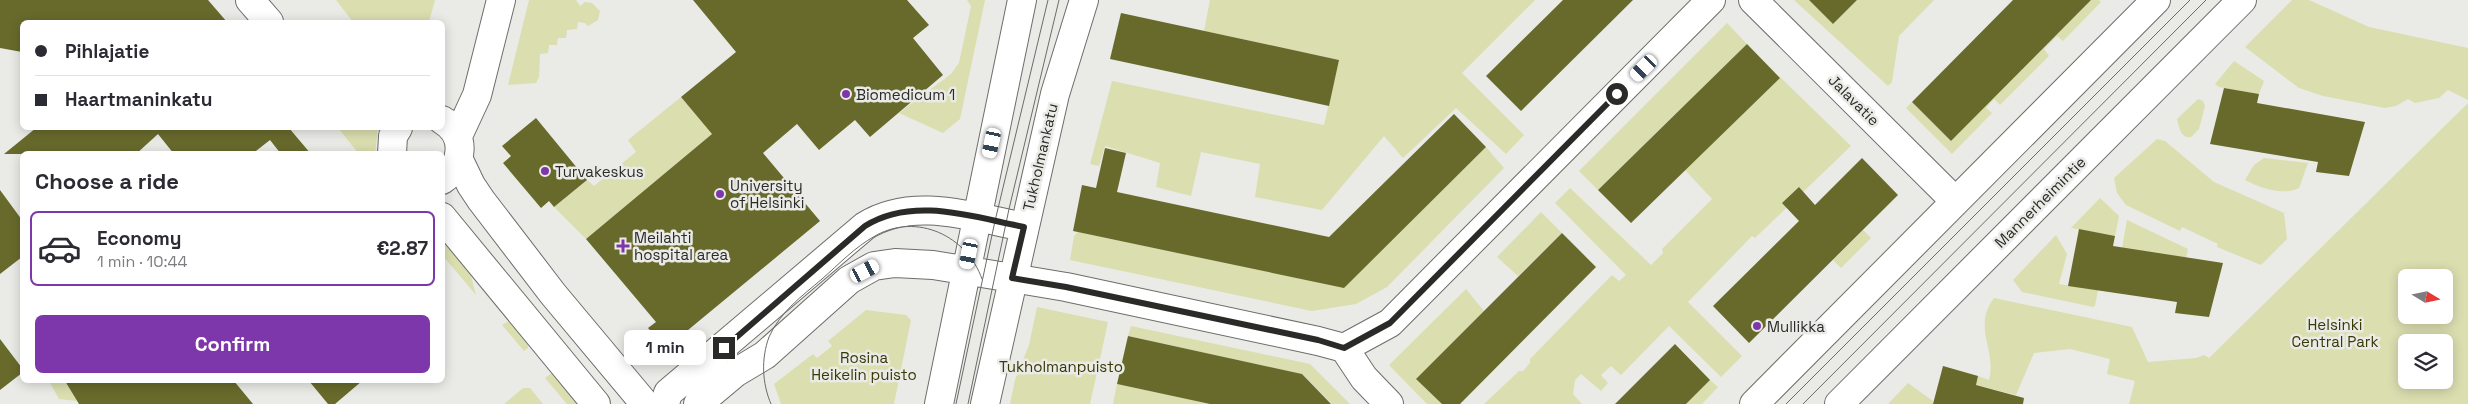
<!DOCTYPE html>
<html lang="en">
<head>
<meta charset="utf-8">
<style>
  :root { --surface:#fff; --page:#f7f7f7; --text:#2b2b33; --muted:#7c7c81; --line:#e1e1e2; --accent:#7e37aa }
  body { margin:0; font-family:"Space Grotesk",sans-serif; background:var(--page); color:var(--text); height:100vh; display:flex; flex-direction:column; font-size:19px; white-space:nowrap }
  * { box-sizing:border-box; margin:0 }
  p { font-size:16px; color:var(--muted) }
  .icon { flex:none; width:28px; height:28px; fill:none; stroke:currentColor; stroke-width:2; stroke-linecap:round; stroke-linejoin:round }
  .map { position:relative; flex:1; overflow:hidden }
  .sheet { position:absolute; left:20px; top:151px; width:425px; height:232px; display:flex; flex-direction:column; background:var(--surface); border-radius:8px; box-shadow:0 2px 12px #0003 }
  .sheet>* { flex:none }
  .guide { position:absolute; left:20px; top:20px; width:425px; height:110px; border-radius:8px; box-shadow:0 2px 12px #0003; display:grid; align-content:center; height:110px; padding:0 15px; background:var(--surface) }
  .needle { width:32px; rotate:100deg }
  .controls { position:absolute; left:2398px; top:269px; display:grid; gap:10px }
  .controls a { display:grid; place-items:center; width:55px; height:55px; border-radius:8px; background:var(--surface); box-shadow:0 2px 12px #0003; font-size:25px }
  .end { position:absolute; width:22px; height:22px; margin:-11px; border:6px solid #2a2a28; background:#fff; box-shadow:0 0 0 2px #fff }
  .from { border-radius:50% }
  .bubble { position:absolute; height:35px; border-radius:8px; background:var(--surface); box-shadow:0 2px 12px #0003; font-size:16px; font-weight:700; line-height:35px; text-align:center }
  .car { position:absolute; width:15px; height:30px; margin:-15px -8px; border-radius:6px; box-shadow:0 0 4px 1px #0007; background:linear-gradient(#fff 24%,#345 0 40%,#fff 0 76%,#345 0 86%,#fff 0) }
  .guide b { display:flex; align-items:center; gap:18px; height:48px; font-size:19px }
  .guide b+b { border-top:1px solid var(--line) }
  .guide i { width:12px; height:12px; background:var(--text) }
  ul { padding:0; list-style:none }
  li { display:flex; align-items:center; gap:15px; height:75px; margin:0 10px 8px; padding:0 5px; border:2px solid transparent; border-radius:8px }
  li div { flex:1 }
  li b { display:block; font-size:19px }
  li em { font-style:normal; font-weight:700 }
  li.on { border-color:var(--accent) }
  li>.icon { width:45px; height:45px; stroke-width:1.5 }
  h2 { padding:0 15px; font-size:22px; line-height:60px }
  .cta { display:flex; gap:10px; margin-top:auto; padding:10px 15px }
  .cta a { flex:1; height:58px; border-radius:8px; background:var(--accent); color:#fff; font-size:20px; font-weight:700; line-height:58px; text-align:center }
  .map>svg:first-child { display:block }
</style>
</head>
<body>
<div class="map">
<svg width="2468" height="404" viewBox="0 0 2468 404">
  <rect width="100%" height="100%" fill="#eaebe6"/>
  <path fill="#dbdeaf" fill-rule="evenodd" d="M336,0H435L429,22H353Z
    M529,0H576L580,6L585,2L592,3L600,11L598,20L588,26L585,23L578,22L577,29L567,30L566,38H558L557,45H549L548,53L540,54L539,77L536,83L508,85Z
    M967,0H985L960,119L943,133L899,113L951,74L959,63L971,6Z
    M1210,0H1535L1462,73L1524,135L1506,154L1456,108L1403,158L1384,136L1322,210L1255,197L1260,164L1201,152L1191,196L1156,187L1160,163L1105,146L1099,166L1090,164L1112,81L1324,125L1339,60L1204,31Z
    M1794,0H1809L1833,24L1857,0H1934L1899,36L1892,82L1888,86Z
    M2084,0H2099L2101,2L2063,41L2057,36L2044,49L2049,56L2000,105L1994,99L1986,108L1992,113L1952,154L1906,108L1912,102L1951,141L2087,4Z
    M2292,0H2309L2369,27L2468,48V100L2448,90L2439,98L2415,103L2408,99L2396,106L2385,108L2323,96L2299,88L2245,47Z
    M1727,23L1747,44L1598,190L1579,171Z
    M2234,61L2264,81L2259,94L2219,87L2215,84Z
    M1780,77L1851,146L1755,238L1752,236L1688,302L1742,356L1721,377L1669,326L1621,375L1611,366L1601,375L1608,383L1601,391L1581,374L1575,380L1573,394L1582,404H1484L1519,371H1523L1530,363V359L1612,275L1619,281L1626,275L1555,203L1570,188L1651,265L1663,253L1662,249L1712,199L1685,170Z
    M681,97L712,134L586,239L554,207L587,180L594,186L636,152L628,140Z
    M2198,99L2203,101L2205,106L2199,129L2191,137C2181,139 2179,127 2177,119Z
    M2468,103V404H2129L2135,381L2107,374L2110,359L2070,349L2034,353L2016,395L1976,385L1978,376L1989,380C1997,350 1972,327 1994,298L2132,327L2148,362L2196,358L2204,355L2209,358ZM2406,278H2444V315H2406ZM2406,342H2444V380H2406Z
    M338,128H378L375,154H359Z
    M2157,139L2165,141L2214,182L2284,213L2287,239L2261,265L2217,247L2218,244L2182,227L2180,231L2126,205L2117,193L2114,178Z
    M1486,147L1504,168L1387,287L1356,304L1312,311L1070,260L1074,236L1078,232L1344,287Z
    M2264,158L2308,163L2299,188C2283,196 2260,188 2245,180L2254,165Z
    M2100,198L2119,216L2115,236L2071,228Z
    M1541,212L1562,233L1518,276L1497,257Z
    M2127,220L2188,249L2186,259L2122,248Z
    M1863,230L1871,238L1841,268L1833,260Z
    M2056,235L2067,254L2059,284L2098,290L2095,306L2093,307L2022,292L2013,280Z
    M445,241L469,269L476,295L443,256Z
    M1466,289L1484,311L1417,379L1442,404H1427L1389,365Z
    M1037,307L1108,322L1090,404H1010L1015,380L1029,345Z
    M866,310L906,315L911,320L894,404H781L774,384L813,354L817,358L832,346L828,341Z
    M507,322L512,323L528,342V348L524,351L502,325Z
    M1131,326L1310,364L1350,404H1332L1302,374L1128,336Z
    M553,372L579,404H567L545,378Z
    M1710,380L1718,387L1702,404H1686Z
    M49,381H65L77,401L59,399Z
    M1908,383L1933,401V404H1888Z
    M1117,384L1210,404H1113Z
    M523,388H530L543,404H504Z"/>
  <path fill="#686a2c" d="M0,0H208L227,22H22V52L0,48Z
    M693,0H907L929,25L913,38L943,75L870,137L855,120L819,150L797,124L763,153L820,221L682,335L678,330L662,344L648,328L656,322L586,239L712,134L681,97L736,52Z
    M1563,0H1633L1521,111L1486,76Z
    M1809,0H1857L1833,24Z
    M2013,0H2091L1951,141L1912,102Z
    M1121,13L1339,60L1329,106L1110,59Z
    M1747,44L1780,78L1631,223L1598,190Z
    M2224,88L2259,94L2257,103L2365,122L2349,176L2316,172L2318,162L2210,144Z
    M1454,114L1486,147L1344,288L1073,231L1082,185L1096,188L1105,148L1126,153L1117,192L1329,237Z
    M536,118L587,180L554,207L549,201L541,208L503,163L511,156L502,146Z
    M36,128H289L311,154H281L270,140L252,154H174L158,134L136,154H4Z
    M1862,158L1898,195L1749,343L1713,306L1799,221L1782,203L1799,187L1815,205Z
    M0,190L22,220V257L0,274Z
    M2079,229L2115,236L2113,246L2223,263L2209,317L2175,313L2177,302L2068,286Z
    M1562,233L1596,267L1460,404H1442L1416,379Z
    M1128,336L1302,374L1331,404H1210L1117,384Z
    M0,339L22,368V373L0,390Z
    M1675,344L1710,380L1686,404H1615Z
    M1943,366L1978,376L1976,385L2024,398L2023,404H1933Z
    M65,381H234L253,404H79Z
    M309,381H362L335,404H328Z"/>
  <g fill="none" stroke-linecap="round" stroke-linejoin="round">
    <g stroke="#6d6e6a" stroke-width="30">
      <path id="minor" d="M250,0L269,22
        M1753,0L1955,201
        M442,120C467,134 464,165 442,180
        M458,136L477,95L501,0
        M392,154L393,136L398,128
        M459,160L471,185L481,200L553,294L645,404
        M442,217L596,404
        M1012,278L1066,287L1318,341L1344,348L1390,323L1711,0
        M1344,348L1364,378L1389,404"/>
    </g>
    <g stroke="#6d6e6a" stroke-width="30">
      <path id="major" d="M665,404L668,393L865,226C913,196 972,217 1024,227
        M698,404L735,373L765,355L849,280L874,266L895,263L933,265L1012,278
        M939,404L1022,0
        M985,404L1055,94L1084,0
        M1754,404L2156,0
        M1839,404L2242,0"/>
    </g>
    <use href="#minor" stroke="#fff" stroke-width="28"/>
    <use href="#major" stroke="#fff" stroke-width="28"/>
    <path stroke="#6b6b68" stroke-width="1" d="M771,404C762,383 761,359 769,337C780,312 802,296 822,279C839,264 855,247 875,236C917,212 967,236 982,279
      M956,404L995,221L1048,0
      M968,404L1009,209L1059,0
      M1786,404L2190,0
      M1803,404L2206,0"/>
  </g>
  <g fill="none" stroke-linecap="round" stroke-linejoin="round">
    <path stroke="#2a2a28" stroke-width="6" d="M724,348L865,226C913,196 973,217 1024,227L1012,278L1066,287L1318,340L1344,348L1390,323L1617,94"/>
  </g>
  <g fill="#7e37aa" stroke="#eaebe6" stroke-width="2">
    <circle cx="846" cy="94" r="5"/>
    <circle cx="545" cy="171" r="5"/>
    <circle cx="720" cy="194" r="5"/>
    <path d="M620.5 238.5h5v5h5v5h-5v5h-5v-5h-5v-5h5z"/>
    <circle cx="1757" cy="326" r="5"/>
  </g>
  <g text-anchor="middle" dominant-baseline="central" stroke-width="5" stroke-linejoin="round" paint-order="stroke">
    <g font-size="15" fill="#2a2a28" stroke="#eaebe6" text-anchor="start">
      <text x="856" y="94">Biomedicum 1</text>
      <text x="555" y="171">Turvakeskus</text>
      <text x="730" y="185">University<tspan x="730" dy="17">of Helsinki</tspan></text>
      <text x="634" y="237">Meilahti<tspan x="634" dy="17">hospital area</tspan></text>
      <text x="1767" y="326">Mullikka</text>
    </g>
    <g font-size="15" fill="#2a2a28" stroke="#eaebe6">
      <text transform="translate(1854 100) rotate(45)">Jalavatie</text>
      <text transform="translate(1040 157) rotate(-77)">Tukholmankatu</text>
      <text transform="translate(2040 202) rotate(-45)">Mannerheimintie</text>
    </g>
    <g font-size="15" fill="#383905" stroke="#eaebe6">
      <text x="2335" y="324">Helsinki<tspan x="2335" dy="17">Central Park</tspan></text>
      <text x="864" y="357">Rosina<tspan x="864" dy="17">Heikelin puisto</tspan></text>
      <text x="1061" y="366">Tukholmanpuisto</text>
    </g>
  </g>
</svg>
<div class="controls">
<a><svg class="needle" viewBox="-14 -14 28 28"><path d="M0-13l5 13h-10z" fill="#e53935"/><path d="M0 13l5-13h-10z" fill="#7c7c81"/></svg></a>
<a><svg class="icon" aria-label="layers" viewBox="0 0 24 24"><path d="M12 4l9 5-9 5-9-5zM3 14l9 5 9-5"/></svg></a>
</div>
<i class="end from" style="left:1617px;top:94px"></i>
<i class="end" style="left:724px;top:348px"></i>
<div class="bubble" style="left:624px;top:330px;width:82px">1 min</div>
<i class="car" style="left:1644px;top:68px;rotate:225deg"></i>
<i class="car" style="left:992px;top:143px;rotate:192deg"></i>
<i class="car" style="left:969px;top:254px;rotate:191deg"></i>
<i class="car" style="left:865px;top:271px;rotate:63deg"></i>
<div class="guide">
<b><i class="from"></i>Pihlajatie</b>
<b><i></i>Haartmaninkatu</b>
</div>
<section class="sheet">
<h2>Choose a ride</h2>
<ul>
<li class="on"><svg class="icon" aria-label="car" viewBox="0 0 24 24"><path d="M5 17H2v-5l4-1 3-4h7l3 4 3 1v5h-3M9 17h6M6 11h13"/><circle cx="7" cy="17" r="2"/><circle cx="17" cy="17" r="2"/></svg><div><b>Economy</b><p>1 min · 10:44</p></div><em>€2.87</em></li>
</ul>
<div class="cta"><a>Confirm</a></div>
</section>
</div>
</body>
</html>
